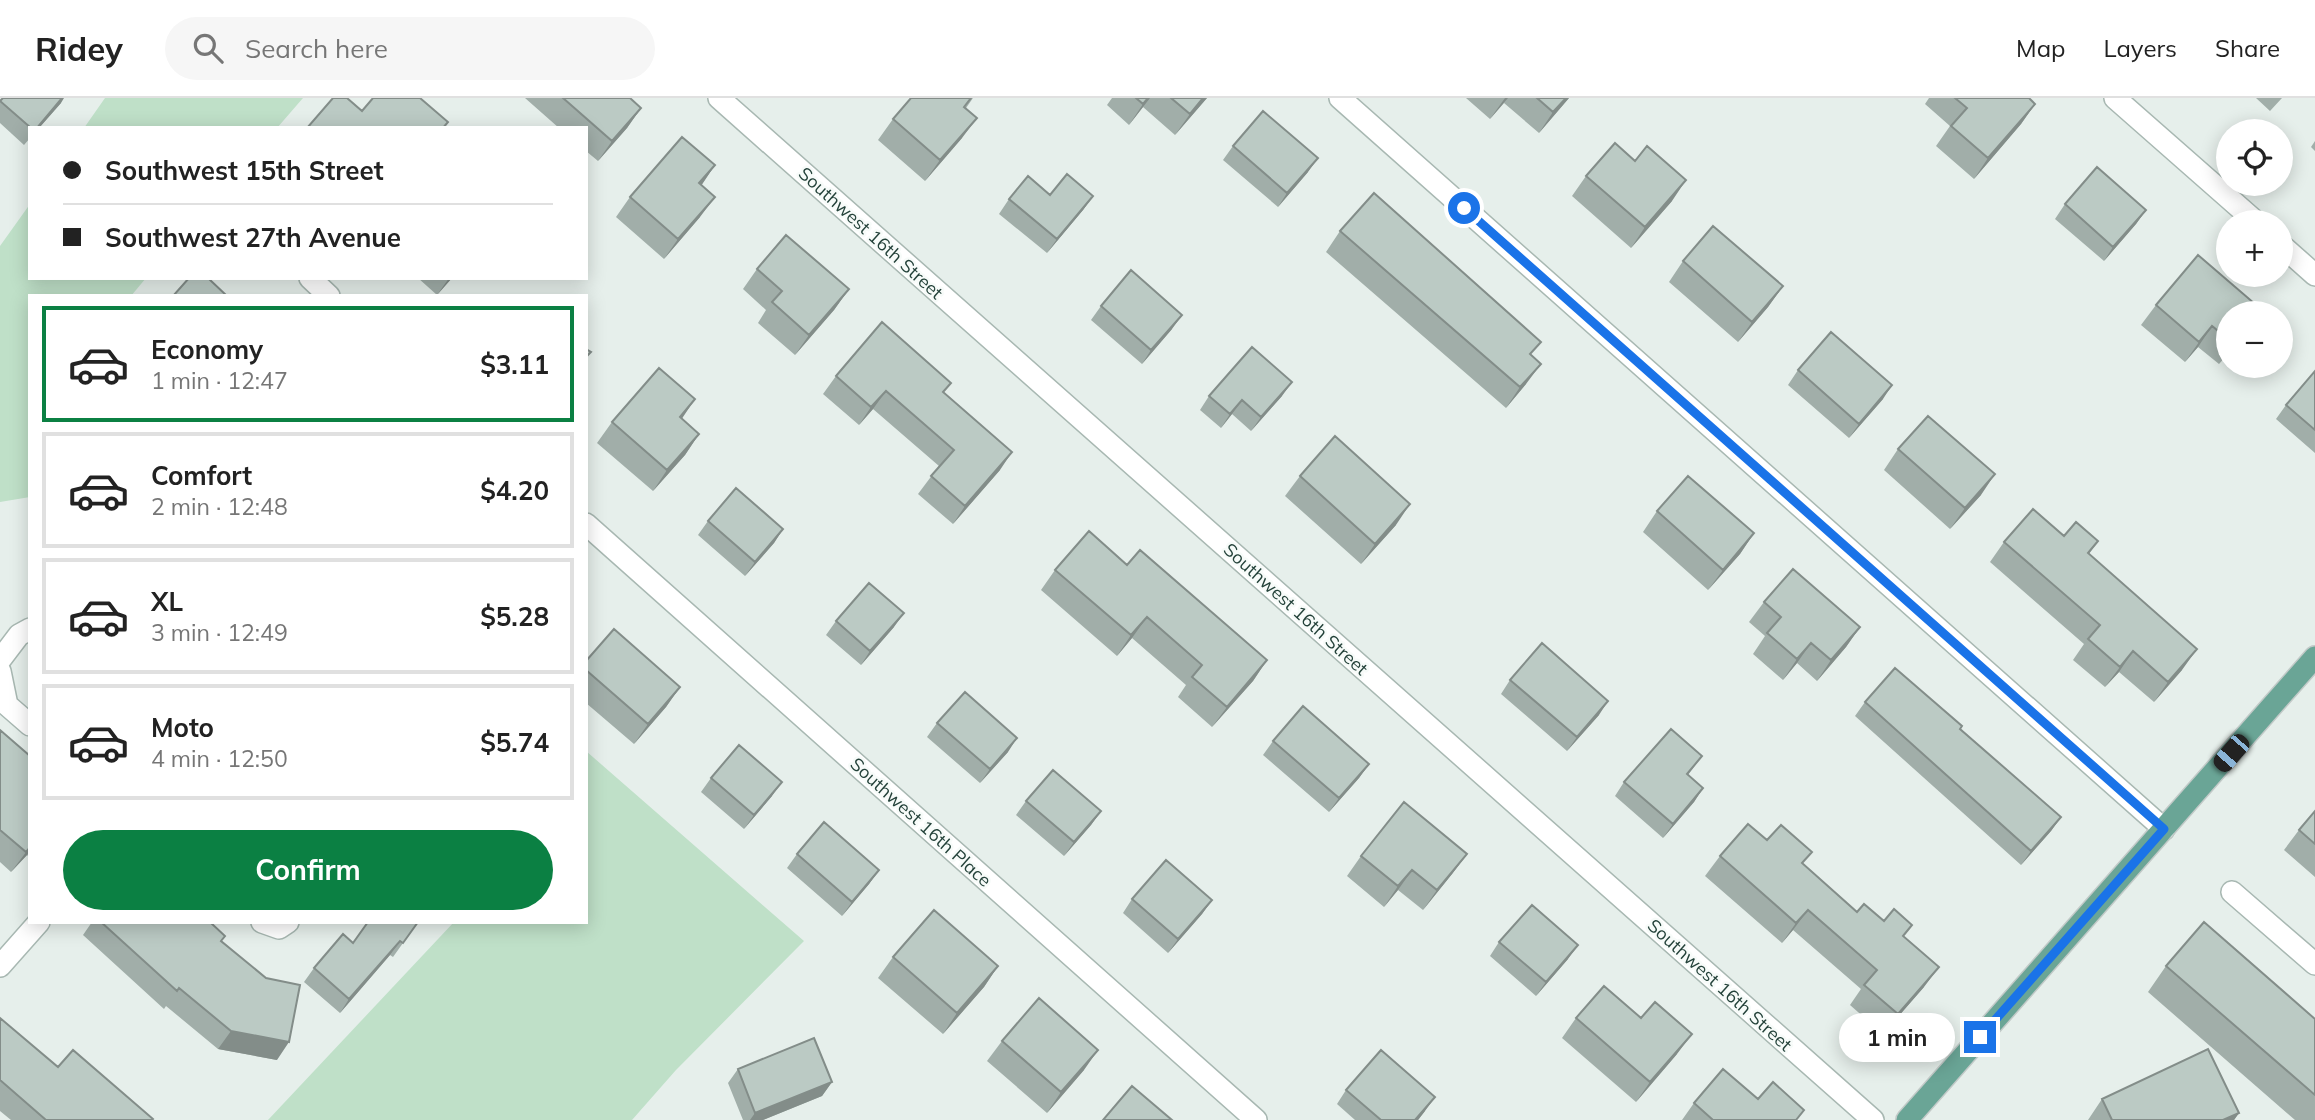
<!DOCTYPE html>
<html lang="en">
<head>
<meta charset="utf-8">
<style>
  :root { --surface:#fff; --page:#f6f6f6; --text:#222; --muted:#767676; --line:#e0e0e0; --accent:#0b8043 }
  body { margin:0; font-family:Mulish,sans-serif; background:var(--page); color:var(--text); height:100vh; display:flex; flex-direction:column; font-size:26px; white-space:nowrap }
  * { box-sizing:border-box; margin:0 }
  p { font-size:23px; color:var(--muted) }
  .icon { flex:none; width:38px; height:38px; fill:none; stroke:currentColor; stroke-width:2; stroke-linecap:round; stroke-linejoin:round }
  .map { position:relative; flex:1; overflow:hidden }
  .drawer { position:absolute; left:28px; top:196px; width:560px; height:630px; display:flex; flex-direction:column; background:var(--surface); border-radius:0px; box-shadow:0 4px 18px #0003 }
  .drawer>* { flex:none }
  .hud { position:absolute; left:28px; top:28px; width:560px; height:154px; border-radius:0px; box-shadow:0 4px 18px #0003; display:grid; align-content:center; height:154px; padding:0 35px; background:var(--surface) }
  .tools { position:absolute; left:2216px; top:21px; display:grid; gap:14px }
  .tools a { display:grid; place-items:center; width:77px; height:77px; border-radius:50%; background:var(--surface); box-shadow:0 4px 18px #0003; font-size:35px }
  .end { position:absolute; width:32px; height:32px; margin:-16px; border:9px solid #1a73e8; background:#fff; box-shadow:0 0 0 4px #fff }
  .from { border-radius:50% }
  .bubble { position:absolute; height:49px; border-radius:24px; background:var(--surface); box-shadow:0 4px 18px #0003; font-size:23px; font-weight:700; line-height:49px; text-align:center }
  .car { position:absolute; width:21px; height:42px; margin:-21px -10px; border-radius:9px; box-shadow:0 0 5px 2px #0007; background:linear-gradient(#222 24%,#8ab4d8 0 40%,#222 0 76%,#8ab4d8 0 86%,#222 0) }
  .hud b { display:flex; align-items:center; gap:24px; height:66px; font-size:26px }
  .hud b+b { border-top:2px solid var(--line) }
  .hud i { width:18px; height:18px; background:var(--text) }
  ul { padding:12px 0 0; list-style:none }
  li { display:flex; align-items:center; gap:21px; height:116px; margin:0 14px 10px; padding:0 21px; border:4px solid var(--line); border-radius:0px }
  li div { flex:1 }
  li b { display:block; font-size:26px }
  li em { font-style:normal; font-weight:700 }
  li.on { border-color:var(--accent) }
  li>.icon { width:63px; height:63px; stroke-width:1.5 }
  .button { display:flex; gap:14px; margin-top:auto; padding:14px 35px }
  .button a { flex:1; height:80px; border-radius:42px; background:var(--accent); color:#fff; font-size:28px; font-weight:700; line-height:80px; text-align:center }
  header { display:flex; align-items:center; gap:42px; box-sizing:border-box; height:98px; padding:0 35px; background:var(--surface); border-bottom:2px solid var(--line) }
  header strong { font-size:33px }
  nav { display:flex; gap:38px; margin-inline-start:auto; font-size:24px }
  .search { width:490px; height:63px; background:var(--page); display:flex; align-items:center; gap:18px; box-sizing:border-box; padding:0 24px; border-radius:38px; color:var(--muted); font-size:26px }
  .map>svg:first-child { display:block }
</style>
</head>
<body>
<header>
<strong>Ridey</strong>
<div class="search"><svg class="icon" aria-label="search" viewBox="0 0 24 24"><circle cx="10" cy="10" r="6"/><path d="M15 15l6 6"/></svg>Search here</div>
<nav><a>Map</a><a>Layers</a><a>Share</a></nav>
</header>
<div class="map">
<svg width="2315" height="1022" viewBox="0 0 2315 1022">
  <rect width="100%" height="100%" fill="#e6efeb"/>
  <path fill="#bfe0c8" d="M105,0H303L277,30H84Z
    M30,106V180H146L131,198H30V399L0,404V148Z
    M586,653L804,843L676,972L632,1022H268L454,824H586Z"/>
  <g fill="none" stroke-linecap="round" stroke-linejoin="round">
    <g stroke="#a8b8b2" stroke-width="24">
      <path id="minor" d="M719,0L1873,1022
        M1340,0L2164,731
        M2115,0L2256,124
        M2280,146L2315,177
        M310,180L329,198
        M586,426L1256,1022
        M0,562L19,537L30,531
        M0,573L7,607L30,627
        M2232,794L2315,866
        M262,824L279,830L288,824
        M0,868L39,824"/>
    </g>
    <g stroke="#c2cac8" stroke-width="24">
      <path id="major" d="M1907,1022L2315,559"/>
    </g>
    <use href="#minor" stroke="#fff" stroke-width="21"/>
    <use href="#major" stroke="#6aa596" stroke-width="21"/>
  </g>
  <path fill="#a1aea9" d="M525,0H630L641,10L627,30L598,63L586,53V30H559Z
    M973,0L966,10L962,40L925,83L878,42L893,21Z
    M1112,0H1207L1175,37L1143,9L1129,27L1107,7Z
    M1466,0H1569L1539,35L1504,5L1490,21Z
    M1929,0H2029L2035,6L2021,26L1974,81L1936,48L1950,28L1925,6Z
    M2256,0H2282L2270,13Z
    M0,3L61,5L39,30H30V40L24,47L0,25Z
    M2315,43V53L2311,49Z
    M1233,48L1308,74L1278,109L1223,62Z
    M715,67L701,87L700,119L664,161L616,119L630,99Z
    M1586,78L1672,103L1631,150L1572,98Z
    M1050,97L1093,98L1083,112L1047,155L999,116L1009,101Z
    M2065,106L2146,112L2136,126L2104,163L2055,121Z
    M1340,133L1531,258L1526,286L1506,310L1326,154Z
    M1683,163L1783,188L1768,209L1738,244L1669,184Z
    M757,171L849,191L834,212L795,257L758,225L766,212L743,191Z
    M418,180H452L437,197Z
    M2156,207L2228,215V256L2219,266L2198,249L2185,264L2141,227Z
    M1101,208L1172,231L1142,266L1091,222Z
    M1798,272L1883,301L1849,340L1788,287Z
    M2315,273V355L2276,321L2286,307Z
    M836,278L944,295L1000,372L953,426L918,396L939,368L873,311L859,327L823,296Z
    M1209,298H1282L1251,333L1232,316L1221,330L1200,312Z
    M681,321L699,336L685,357L653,393L597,345L612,324Z
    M1898,351L1981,397L1950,431L1884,372Z
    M1300,378L1396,427L1361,466L1285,398Z
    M1657,413L1754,435L1740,456L1708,492L1643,434Z
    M708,423L783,431L774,445L745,478L698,437Z
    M2064,438L2098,443L2089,456L2182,572L2154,604L2119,574L2105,589L2073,562L2084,546L1990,464L2004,444Z
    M1127,467L1267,562L1253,583L1212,629L1178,599L1186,587L1132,540L1117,558L1041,492L1055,472Z
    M1764,504L1860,529L1846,549L1817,583L1797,565L1783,582L1753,556L1765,538L1749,524Z
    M836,523L894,529L861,567L826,537Z
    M586,563L680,589L666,609L634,646L586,605Z
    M1510,582L1599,617L1567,653L1501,596Z
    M1865,604L1960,631L2061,719L2051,733L2021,767L1855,618Z
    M937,625L1008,654L980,685L927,639Z
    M0,632L30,658V760L27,757L11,774L0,764Z
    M1273,643L1369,666L1359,680L1329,714L1263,657Z
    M1702,658L1688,677L1703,690L1694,704L1663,740L1615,698L1624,684Z
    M711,680L772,698L744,731L701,694Z
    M1026,703L1101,713L1091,727L1064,758L1016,717Z
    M2315,713V779L2284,752L2299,732Z
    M1767,742L1803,766L1857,814L1904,839L1924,889L1883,936L1850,907L1861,891L1793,832L1782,845L1705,778L1720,758Z
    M797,756L879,772L869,786L842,818L787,770Z
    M1467,756L1452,776L1423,812L1398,792L1384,809L1347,778L1361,758Z
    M1132,801L1212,802L1202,816L1168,855L1123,815Z
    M92,824H210L225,838L221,843L277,962L218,951L166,908L164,911L83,837Z
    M418,824L393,859L390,857L340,915L304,884L314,870L353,845Z
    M1499,844L1568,861L1536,898L1490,858Z
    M893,859L998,868L984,889L943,936L878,880Z
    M2166,868L2315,921V1022H2295L2148,894Z
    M0,920L58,969L153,1022H11L0,1013Z
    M1576,920L1677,956L1636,1004L1562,940Z
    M1002,943L1084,972L1047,1015L987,963Z
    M738,971L832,984L822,998L763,1022H743L728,985Z
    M1346,992L1425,1013L1418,1022H1355L1337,1006Z
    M1758,1001L1797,1022H1682L1694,1005Z
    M2102,1001L2239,1015L2234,1022H2088Z"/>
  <path fill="#838d89" d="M62,0H64L61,5L39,30H37Z
    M1148,0H1150L1129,27L1143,6Z
    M1203,0H1207L1175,37L1190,16Z
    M1505,0H1508L1490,21Z
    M1566,0H1569L1539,35L1553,14Z
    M2035,6L2021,26L1974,81L1988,60Z
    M641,10L627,30L598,63L612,43Z
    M977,20L962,40L925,83L940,62Z
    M1318,60L1308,74L1278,109L1287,95Z
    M715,67L701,88L699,85Z
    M1686,82L1672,103L1631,150L1645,129Z
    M1093,98L1083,112L1047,155L1057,141Z
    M715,99L700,119L664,161L678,141Z
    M2146,112L2136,126L2104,163L2113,149Z
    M449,180H452L437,197L447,183Z
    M1783,188L1768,209L1738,244L1752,224Z
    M849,191L834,212L795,257L809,237Z
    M1182,217L1172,231L1142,266L1151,252Z
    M2212,228L2198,249L2185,264L2199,244Z
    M1541,266L1526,286L1506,310L1520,289Z
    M1292,284L1282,298L1251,333L1261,319Z
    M1892,287L1883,301L1849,340L1859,326Z
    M886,293L873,311L859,327L871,309Z
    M695,301L681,322L680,319Z
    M1242,302L1232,316L1221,330L1230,316Z
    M699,336L685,357L653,393L667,372Z
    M1012,354L1000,372L953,426L965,408Z
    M1995,376L1981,397L1950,431L1965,410Z
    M1410,406L1396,427L1361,466L1375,446Z
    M783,431L774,445L745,478L755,464Z
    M1754,435L1740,456L1708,492L1723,472Z
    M904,515L894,529L861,567L870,553Z
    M1147,519L1132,540L1117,558L1131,537Z
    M1860,529L1846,549L1817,583L1831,562Z
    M1811,545L1797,565L1783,582L1797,561Z
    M2197,551L2182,572L2154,604L2168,584Z
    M2133,553L2119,574L2105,589L2120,569Z
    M1267,562L1253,583L1212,629L1227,609Z
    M680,589L666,609L634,646L648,626Z
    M1608,603L1599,617L1567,653L1577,639Z
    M1017,640L1008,654L980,685L990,671Z
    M1369,666L1359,680L1329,714L1339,700Z
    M782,684L772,698L744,731L754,717Z
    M1703,690L1694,704L1663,740L1673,726Z
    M1101,713L1091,727L1064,758L1074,744Z
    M2061,719L2051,733L2021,767L2031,753Z
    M30,749V753L27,757L11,774Z
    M1467,756L1452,776L1423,812L1437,792Z
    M879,772L869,786L842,818L852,804Z
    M1412,772L1398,792L1384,809L1398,788Z
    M1212,802L1202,816L1168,855L1178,841Z
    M1808,812L1793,832L1782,845L1796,825Z
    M400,843L390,857L340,915L349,901Z
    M1578,847L1568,861L1536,898L1546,884Z
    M998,868L984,889L943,936L957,915Z
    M1939,869L1924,889L1883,936L1898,916Z
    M231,933L289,944L277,962L218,951Z
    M1692,936L1677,956L1636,1004L1650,984Z
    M1098,952L1084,972L1047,1015L1061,994Z
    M832,984L822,998L763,1022H750L755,1015Z
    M1435,999L1425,1013L1418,1022H1415Z
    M2239,1015L2234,1022H2223Z"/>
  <path fill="#bbcac4" stroke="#838d89" stroke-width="2" d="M3,0H62L37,30H31L0,3Z
    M333,0H347L362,13L373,0H420L448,24L443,30H307Z
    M563,0H630L641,10L612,43Z
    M911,0H971L964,9L977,20L940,62L893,21Z
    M1136,0H1148L1143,6Z
    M1171,0H1203L1190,16Z
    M1537,0H1566L1553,14Z
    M1955,0H2029L2035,6L1988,60L1951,28L1967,10Z
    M1263,13L1318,60L1287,95L1233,48Z
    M682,39L715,67L699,85L715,99L678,141L630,99Z
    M1615,45L1635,63L1647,48L1686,82L1645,129L1586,78Z
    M2097,69L2146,112L2113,149L2065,106Z
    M1067,76L1093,98L1057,141L1009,101L1028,78L1050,97Z
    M1374,95L1541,244L1530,256L1541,266L1520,289L1340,133Z
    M1713,128L1783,188L1752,224L1683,163Z
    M786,137L849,191L809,237L772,204L782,193L757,171Z
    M2198,157L2262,212L2259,215H2228V241L2212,228L2199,244L2156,207Z
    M1131,172L1182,217L1151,252L1101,208Z
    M189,180H208L227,198H173Z
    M882,224L951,285L943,294L1012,354L965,408L931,378L954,352L886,293L871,309L836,278Z
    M1831,234L1892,287L1859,326L1798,272Z
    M1252,249L1292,284L1261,319L1242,302L1230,316L1209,298Z
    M586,251L591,254L586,259Z
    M659,270L695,301L680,319L699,336L667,372L612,324Z
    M2315,273V332L2286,307Z
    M1928,318L1995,376L1965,410L1898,351Z
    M1335,338L1410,406L1375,446L1300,378Z
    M1688,378L1754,435L1723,472L1657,413Z
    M736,390L783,431L755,464L708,423Z
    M2033,411L2064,438L2076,424L2098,443L2088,455L2197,551L2168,584L2133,553L2120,569L2088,541L2100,527L2004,444Z
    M1089,433L1127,467L1140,452L1267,562L1227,609L1192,579L1202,567L1147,519L1131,537L1055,472Z
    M1793,471L1860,529L1831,562L1811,545L1797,561L1767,535L1781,519L1764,504Z
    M869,485L904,515L870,553L836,523Z
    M614,531L680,589L648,626L586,572V563Z
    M1542,545L1608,603L1577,639L1510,582Z
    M1895,570L1962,628L1960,631L2061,719L2031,753L1865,604Z
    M965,594L1017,640L990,671L937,625Z
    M1303,608L1369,666L1339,700L1273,643Z
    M1671,631L1702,658L1687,676L1703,690L1673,726L1624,684Z
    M0,632L30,658V749L26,754L0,732Z
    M739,647L782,684L754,717L711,680Z
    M1053,672L1101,713L1074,744L1026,703Z
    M1404,704L1467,756L1437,792L1412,772L1398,788L1361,758Z
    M2315,713V746L2299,732Z
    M824,724L879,772L852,804L797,756Z
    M1748,726L1767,742L1781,727L1812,754L1802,765L1857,814L1864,806L1884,823L1894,811L1912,827L1903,838L1939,869L1898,916L1864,887L1877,872L1808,812L1796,825L1720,758Z
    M1166,762L1212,802L1178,841L1132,801Z
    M1532,807L1578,847L1546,884L1499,844Z
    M934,812L998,868L957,915L893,859Z
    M101,824H210L225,838L221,843L266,880L300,887L289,944L231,933L179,890L177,893Z
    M368,824H418L403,845L400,843L349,901L314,870L343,836L353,845Z
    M2204,824L2315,921V997L2166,868Z
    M1604,888L1641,920L1655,904L1692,936L1650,984L1576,920Z
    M1039,900L1098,952L1061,994L1002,943Z
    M0,920L58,969L73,952L153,1021L152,1022H46L0,982Z
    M814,940L832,984L755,1015L738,971Z
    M2208,951L2239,1015L2223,1022H2112L2102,1001Z
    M1381,952L1435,999L1415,1022H1381L1346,992Z
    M1723,971L1758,1001L1773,984L1804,1012L1796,1022H1713L1694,1005Z
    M1132,988L1172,1022H1103Z"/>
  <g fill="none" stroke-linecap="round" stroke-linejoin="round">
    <path stroke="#1a73e8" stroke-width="9" d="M1464,110L2164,731L1980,939"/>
  </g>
  <g text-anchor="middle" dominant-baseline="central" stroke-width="5" stroke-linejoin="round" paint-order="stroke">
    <g font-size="18" fill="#24423a" stroke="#f7fbf9">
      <text transform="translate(871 135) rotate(42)">Southwest 16th Street</text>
      <text transform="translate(1296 511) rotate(42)">Southwest 16th Street</text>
      <text transform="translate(921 724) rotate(42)">Southwest 16th Place</text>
      <text transform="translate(1720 887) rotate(42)">Southwest 16th Street</text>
    </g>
  </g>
</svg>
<div class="tools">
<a><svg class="icon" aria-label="locate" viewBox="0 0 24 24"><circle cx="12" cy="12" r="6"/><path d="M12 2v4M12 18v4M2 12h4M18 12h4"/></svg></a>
<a>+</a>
<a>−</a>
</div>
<i class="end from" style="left:1464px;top:110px"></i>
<i class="end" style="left:1980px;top:939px"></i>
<div class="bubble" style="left:1839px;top:915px;width:116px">1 min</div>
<i class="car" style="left:2231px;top:655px;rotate:221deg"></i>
<div class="hud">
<b><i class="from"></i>Southwest 15th Street</b>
<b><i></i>Southwest 27th Avenue</b>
</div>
<section class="drawer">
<ul>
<li class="on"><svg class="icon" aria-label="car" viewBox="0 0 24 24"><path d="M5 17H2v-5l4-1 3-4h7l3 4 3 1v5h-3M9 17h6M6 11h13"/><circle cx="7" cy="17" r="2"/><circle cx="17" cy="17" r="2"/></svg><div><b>Economy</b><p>1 min · 12:47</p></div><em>$3.11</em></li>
<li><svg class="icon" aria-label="car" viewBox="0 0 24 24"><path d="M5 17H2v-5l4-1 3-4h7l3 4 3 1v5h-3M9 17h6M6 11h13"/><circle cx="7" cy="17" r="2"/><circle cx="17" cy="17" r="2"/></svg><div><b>Comfort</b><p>2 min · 12:48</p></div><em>$4.20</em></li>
<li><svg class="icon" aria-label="car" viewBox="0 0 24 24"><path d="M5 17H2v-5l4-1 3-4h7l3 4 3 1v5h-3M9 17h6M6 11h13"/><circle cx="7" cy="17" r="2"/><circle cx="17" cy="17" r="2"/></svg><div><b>XL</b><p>3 min · 12:49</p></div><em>$5.28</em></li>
<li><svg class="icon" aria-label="car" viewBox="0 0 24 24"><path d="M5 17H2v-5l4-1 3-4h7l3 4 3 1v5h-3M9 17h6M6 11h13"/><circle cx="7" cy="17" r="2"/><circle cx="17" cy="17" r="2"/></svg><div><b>Moto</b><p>4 min · 12:50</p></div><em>$5.74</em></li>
</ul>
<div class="button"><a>Confirm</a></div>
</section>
</div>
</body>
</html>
